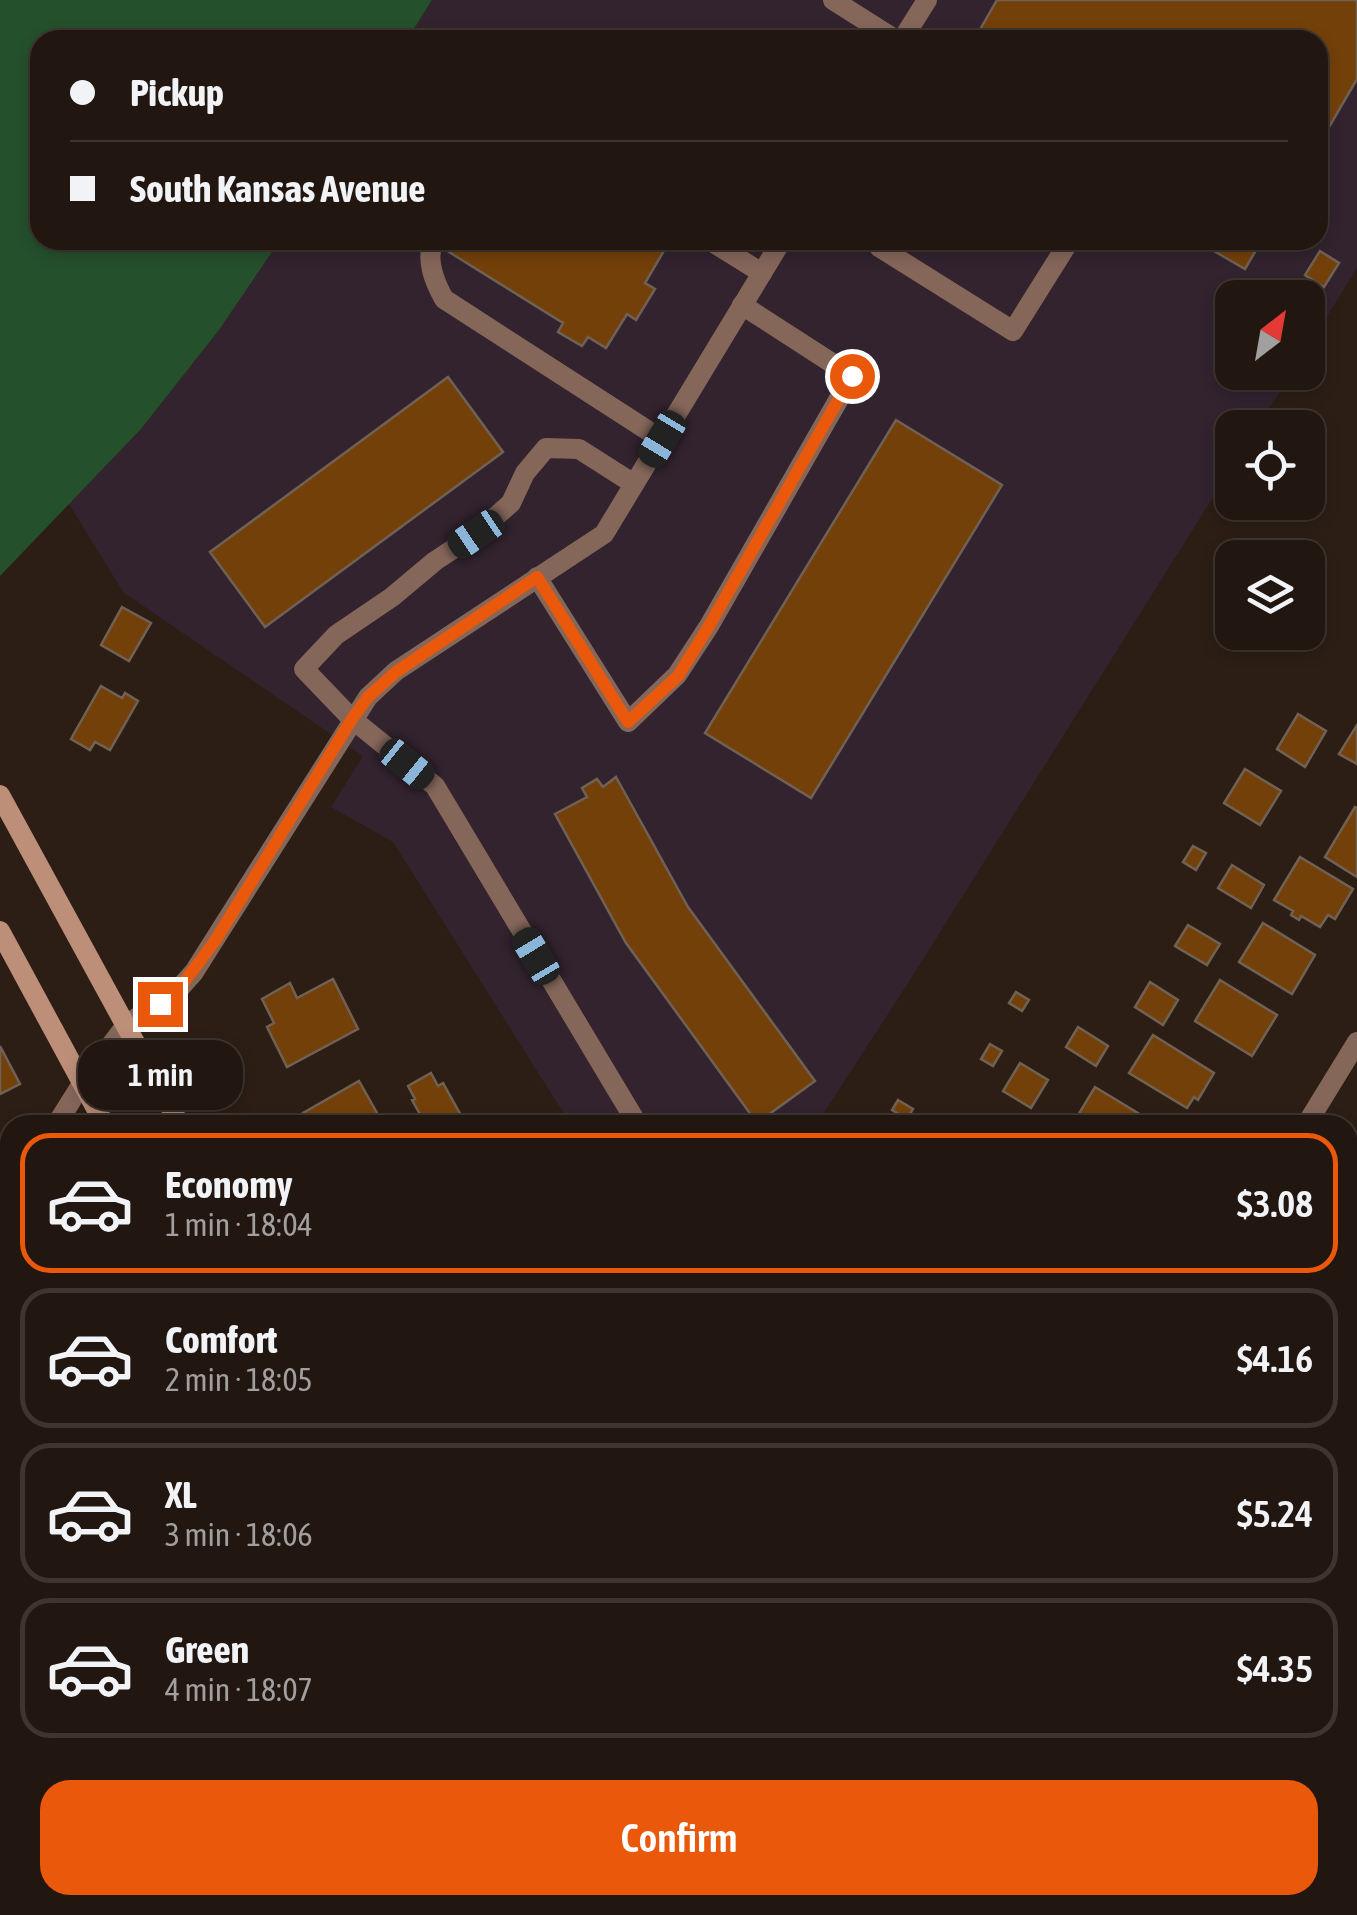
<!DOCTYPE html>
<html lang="en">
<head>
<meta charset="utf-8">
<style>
  :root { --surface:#211610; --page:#291f19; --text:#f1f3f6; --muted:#a29f9f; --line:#3e3530; --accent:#ea580c }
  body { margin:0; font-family:"Asap Condensed",sans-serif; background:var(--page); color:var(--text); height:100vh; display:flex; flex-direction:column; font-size:38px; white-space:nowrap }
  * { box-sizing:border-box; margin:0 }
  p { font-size:32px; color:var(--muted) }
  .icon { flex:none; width:55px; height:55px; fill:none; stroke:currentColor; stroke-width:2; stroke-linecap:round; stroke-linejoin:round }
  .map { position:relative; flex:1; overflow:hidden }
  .details { position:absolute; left:0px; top:1115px; width:1358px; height:800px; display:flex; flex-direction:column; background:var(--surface); border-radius:30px 30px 0 0; box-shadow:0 5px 15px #0003,0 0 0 2px var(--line) }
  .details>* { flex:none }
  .hud { position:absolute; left:30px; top:30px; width:1298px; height:220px; border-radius:30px; box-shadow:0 5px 15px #0003,0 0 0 2px var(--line); display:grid; align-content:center; height:220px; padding:0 40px; background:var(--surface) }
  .needle { width:65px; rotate:31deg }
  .controls { position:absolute; left:1215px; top:280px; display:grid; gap:20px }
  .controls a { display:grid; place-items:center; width:110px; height:110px; border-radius:20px; background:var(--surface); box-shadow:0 5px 15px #0003,0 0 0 2px var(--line); font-size:50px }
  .end { position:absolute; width:45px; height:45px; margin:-22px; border:12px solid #ea580c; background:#fff; box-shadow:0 0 0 5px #fff }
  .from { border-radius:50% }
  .bubble { position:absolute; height:70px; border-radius:30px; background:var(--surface); box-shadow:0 5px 15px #0003,0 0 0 2px var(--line); font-size:32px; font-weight:600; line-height:70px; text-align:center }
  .car { position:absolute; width:30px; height:60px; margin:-30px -15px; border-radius:12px; box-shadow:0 0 8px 2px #0007; background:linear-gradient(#222 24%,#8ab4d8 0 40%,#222 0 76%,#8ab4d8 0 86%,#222 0) }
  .hud b { display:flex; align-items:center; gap:35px; height:95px; font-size:38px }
  .hud b+b { border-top:2px solid var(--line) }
  .hud i { width:25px; height:25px; background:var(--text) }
  ul { padding:18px 0 0; list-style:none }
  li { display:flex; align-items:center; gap:30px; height:140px; margin:0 20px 15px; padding:0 20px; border:5px solid var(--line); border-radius:30px }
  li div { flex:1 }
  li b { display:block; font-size:38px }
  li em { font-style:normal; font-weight:600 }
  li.active { border-color:var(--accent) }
  li>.icon { width:90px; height:90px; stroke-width:1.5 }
  .button { display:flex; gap:20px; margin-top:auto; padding:20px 40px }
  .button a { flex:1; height:115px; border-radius:30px; background:var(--accent); color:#fff; font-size:40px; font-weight:600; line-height:115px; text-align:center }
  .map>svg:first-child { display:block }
</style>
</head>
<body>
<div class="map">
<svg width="1357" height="1915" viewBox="0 0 1357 1915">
  <rect width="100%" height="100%" fill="#2c1e15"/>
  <path fill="#32232f" d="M432,0H1357V268L1308,347V298H1232V372L1292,373L1257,427L1232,428V467L910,980L816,1125H571L393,842L331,807L363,756L123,592L69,504L141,429L219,330L280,240H1318V40H407Z"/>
  <path fill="#25502c" d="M0,0H432L407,40H40V240H280L219,330L141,429L0,576Z"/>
  <path fill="#74400a" stroke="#706155" stroke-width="2.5" d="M997,0H1357V79L1318,146V40H974Z
    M456,240H651L665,249L645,283L655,289L636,320L627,314L606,348L588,337L582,346L558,332L563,323L449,252Z
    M1195,240H1262L1245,269Z
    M1320,251L1339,263L1324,287L1305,275Z
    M448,377L503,452L265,627L210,552Z
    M896,420L1002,485L811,798L705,733Z
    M122,607L151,623L129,661L101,645Z
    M101,686L122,698L125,693L138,701L110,750L95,742L90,750L71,739Z
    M1298,714L1326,731L1305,767L1277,749Z
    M1357,725V764L1339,754Z
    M1245,769L1281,791L1260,825L1224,803Z
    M616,777L688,907L815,1081L757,1123L626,943L555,814L587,797L582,788L597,779L603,787Z
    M1355,807L1357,808V877L1325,857Z
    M1193,846L1206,853L1196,870L1183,862Z
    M1300,857L1353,889L1335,919L1328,915L1320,927L1301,916L1299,920L1291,915L1293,911L1274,900Z
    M1232,865L1264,885L1251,908L1218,888Z
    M1263,923L1315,955L1292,994L1239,962Z
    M1188,925L1220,944L1207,965L1175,946Z
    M333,979L358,1029L287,1067L267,1027L274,1023L262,999L290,983L297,998Z
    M1220,980L1277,1015L1252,1056L1195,1021Z
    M1150,982L1178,1000L1163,1025L1135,1007Z
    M1016,992L1029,1000L1022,1011L1009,1003Z
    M1078,1027L1108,1046L1096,1066L1066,1047Z
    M1153,1035L1214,1073L1198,1100L1194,1097L1187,1108L1129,1073Z
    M990,1044L1002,1051L993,1066L981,1059Z
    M0,1046L20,1084L0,1094Z
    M1020,1063L1048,1080L1031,1108L1003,1091Z
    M431,1073L438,1086L443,1083L463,1119L452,1125H426L412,1100L415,1099L408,1086Z
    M359,1081L381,1120L372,1125H310L303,1113Z
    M1095,1087L1156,1124L1155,1125H1072Z
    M898,1100L913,1109L907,1119L892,1110Z
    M1348,1226L1357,1231V1257L1348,1273Z
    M0,1373L10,1379V1444L0,1461Z
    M1348,1472L1357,1480V1486L1348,1501Z
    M189,1905H250L244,1915H198L190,1910L192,1906Z
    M416,1905H463L469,1915H397Z
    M702,1905H748L738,1910L740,1915H707Z
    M929,1905H995L989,1915H945Z"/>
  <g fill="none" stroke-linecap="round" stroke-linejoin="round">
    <path stroke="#85675a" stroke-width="20" d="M833,0L896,40
      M434,240C425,259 434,281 444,299L661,439
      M709,240L762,273
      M884,240L879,247L1013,331L1070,240
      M634,484L579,449L546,448L525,473L511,503L476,534L435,561L392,597L336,635L304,669L352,719L435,786L638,1125
      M537,577L628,722L677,675L709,626L852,376L742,305"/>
    <path stroke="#85675a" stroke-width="20" d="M902,40L927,0
      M56,1125L83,1082L126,1025L178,990L194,972L368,697L396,671L604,534L782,240
      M1306,1125L1357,1042
      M0,1211L10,1196
      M339,1915L345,1905
      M819,1915L825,1905"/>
    <path stroke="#bd8f79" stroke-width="20" d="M0,795L180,1125
      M0,931L105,1125
      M533,1905L538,1915
      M604,1905L610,1915"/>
  </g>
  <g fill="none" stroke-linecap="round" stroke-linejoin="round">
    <path stroke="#ea580c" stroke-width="12" d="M160,1004L178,990L215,941L352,719L368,697L396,672L537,577L628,722L678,676L709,626L852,376"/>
  </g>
</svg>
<div class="controls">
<a><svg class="needle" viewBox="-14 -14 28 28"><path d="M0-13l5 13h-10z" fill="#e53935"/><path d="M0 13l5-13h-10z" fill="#a29f9f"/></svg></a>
<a><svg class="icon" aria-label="locate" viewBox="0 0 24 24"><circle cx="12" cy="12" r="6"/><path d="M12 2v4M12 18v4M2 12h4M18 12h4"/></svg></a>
<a><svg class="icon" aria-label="layers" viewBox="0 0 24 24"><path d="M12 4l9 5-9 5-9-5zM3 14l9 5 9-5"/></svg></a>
</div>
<i class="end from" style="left:852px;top:376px"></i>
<i class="end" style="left:160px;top:1004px"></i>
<div class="bubble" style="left:78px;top:1040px;width:165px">1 min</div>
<i class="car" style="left:662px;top:439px;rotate:211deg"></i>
<i class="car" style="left:476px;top:534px;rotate:236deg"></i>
<i class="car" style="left:407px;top:764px;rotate:129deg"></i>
<i class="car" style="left:536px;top:956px;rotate:329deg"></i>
<div class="hud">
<b><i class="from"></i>Pickup</b>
<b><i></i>South Kansas Avenue</b>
</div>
<section class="details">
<ul>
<li class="active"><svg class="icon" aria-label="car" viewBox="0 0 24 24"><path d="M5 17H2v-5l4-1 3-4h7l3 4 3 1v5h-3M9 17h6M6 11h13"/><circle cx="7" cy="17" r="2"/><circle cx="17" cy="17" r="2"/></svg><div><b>Economy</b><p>1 min · 18:04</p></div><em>$3.08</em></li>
<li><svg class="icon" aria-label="car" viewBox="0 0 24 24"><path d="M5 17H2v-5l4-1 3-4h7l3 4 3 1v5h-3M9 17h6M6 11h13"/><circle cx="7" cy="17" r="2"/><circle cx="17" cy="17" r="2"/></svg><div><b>Comfort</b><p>2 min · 18:05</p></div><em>$4.16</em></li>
<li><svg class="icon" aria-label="car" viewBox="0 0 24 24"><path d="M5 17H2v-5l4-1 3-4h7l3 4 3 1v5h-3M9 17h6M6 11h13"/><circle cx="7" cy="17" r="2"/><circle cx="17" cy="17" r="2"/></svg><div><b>XL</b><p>3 min · 18:06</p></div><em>$5.24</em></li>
<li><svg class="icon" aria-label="car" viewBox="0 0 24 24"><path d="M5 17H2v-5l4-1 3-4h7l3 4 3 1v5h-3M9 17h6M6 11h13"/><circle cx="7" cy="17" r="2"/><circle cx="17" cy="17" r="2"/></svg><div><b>Green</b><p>4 min · 18:07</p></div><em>$4.35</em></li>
</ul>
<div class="button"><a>Confirm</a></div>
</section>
</div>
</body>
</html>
